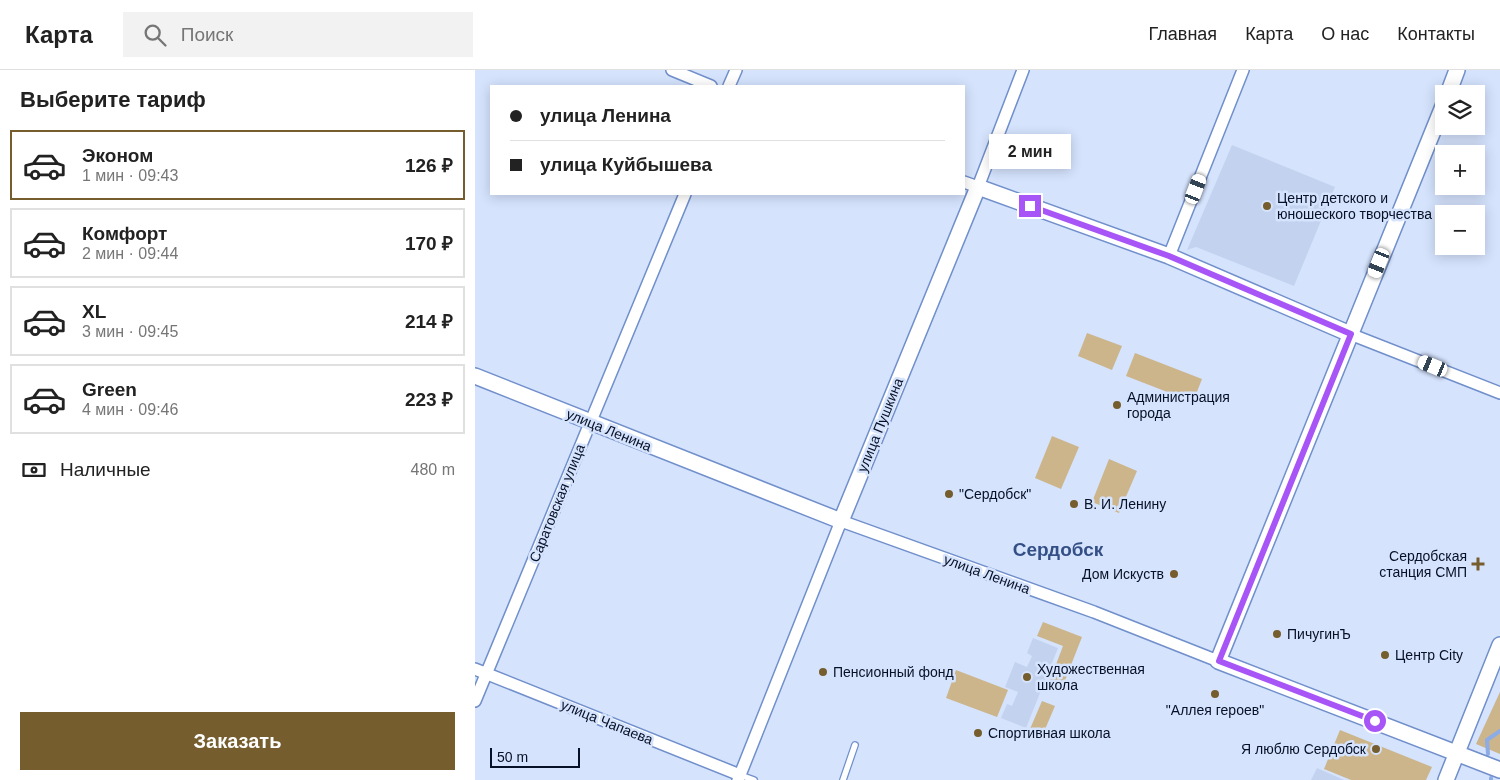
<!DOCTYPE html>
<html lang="ru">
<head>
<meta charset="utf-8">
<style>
  :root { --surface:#fff; --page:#f2f2f2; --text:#222; --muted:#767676; --line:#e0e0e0; --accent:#755d2d }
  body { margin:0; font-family:Helvetica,sans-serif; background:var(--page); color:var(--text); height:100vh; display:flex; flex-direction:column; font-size:19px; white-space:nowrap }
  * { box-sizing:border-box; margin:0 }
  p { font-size:16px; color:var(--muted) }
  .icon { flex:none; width:28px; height:28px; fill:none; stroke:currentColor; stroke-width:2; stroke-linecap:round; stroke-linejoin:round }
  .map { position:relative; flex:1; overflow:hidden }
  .panel { display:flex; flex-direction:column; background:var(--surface); width:475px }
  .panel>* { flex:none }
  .top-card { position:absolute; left:15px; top:15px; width:475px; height:110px; border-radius:0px; box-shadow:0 2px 12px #0003; display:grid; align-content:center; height:110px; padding:0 20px; background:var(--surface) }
  .tools { position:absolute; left:960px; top:15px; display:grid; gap:10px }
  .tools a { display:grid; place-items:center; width:50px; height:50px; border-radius:0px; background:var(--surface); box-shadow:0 2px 12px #0003; font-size:25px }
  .scale { position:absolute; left:15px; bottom:12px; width:90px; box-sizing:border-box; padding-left:5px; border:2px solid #061026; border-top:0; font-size:14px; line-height:18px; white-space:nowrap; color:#061026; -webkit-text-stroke:4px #d5e3fd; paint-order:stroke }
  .end { position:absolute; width:22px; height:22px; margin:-11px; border:6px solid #a855f7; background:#fff; box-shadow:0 0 0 2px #fff }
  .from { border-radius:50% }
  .bubble { position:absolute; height:35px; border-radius:0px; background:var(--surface); box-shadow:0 2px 12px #0003; font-size:16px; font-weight:700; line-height:35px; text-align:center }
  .car { position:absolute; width:15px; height:30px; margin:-15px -8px; border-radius:6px; box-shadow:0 0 4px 1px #0007; background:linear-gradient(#fff 24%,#345 0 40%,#fff 0 76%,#345 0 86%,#fff 0) }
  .top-card b { display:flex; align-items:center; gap:18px; height:48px; font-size:19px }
  .top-card b+b { border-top:1px solid var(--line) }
  .top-card i { width:12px; height:12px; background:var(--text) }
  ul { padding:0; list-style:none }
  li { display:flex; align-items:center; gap:15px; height:70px; margin:0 10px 8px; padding:0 10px; border:2px solid var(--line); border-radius:0px }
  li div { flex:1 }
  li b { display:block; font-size:19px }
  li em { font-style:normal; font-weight:700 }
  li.selected { border-color:var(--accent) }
  li>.icon { width:45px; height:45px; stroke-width:1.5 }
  h2 { padding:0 20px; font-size:22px; line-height:60px }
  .pay { display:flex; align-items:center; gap:12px; height:55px; padding:0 20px; font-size:19px }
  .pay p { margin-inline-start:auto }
  .action { display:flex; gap:10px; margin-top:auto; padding:10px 20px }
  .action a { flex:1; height:58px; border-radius:0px; background:var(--accent); color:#fff; font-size:20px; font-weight:700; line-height:58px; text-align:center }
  header { display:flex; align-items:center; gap:30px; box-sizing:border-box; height:70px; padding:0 25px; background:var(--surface); border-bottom:1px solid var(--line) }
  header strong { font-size:24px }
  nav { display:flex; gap:28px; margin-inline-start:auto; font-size:18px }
  .search { width:350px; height:45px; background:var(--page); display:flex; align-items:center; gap:12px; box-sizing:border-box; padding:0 18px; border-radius:0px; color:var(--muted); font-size:19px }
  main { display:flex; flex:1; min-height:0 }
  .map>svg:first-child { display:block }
</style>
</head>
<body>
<header>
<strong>Карта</strong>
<div class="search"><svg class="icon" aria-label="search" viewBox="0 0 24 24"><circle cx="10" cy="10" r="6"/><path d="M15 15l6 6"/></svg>Поиск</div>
<nav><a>Главная</a><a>Карта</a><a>О нас</a><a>Контакты</a></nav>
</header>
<main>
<section class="panel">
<h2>Выберите тариф</h2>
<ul>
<li class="selected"><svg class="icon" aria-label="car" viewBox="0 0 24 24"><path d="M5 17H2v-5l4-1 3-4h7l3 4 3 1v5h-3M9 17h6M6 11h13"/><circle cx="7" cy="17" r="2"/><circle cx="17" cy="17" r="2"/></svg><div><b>Эконом</b><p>1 мин · 09:43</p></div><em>126 ₽</em></li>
<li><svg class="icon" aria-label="car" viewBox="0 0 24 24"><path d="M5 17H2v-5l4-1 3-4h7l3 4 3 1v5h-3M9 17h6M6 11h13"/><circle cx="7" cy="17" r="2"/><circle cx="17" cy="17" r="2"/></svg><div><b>Комфорт</b><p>2 мин · 09:44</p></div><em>170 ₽</em></li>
<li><svg class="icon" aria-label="car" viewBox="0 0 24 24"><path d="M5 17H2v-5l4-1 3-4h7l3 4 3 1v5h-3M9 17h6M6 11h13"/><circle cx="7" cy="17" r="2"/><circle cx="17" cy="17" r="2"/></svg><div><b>XL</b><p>3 мин · 09:45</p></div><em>214 ₽</em></li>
<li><svg class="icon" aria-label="car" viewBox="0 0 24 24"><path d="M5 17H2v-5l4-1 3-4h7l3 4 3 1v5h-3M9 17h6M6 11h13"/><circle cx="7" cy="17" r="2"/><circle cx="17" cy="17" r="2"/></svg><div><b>Green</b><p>4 мин · 09:46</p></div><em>223 ₽</em></li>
</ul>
<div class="pay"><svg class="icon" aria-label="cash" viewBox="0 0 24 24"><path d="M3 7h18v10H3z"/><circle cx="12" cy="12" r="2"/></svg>Наличные<p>480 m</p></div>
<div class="action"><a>Заказать</a></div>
</section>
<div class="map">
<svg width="1025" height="710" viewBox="0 0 1025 710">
  <rect width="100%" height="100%" fill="#d5e3fd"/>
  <path fill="#c3d3ef" d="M757,75L860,117L819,216L721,177L712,180Z
    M558,568L583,578L551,658L526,648L532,634L537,636L543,622L530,617L540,592L552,597L557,586L552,583Z
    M842,698L869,710H836Z"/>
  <path fill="#ccb58b" d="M612,263L647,276L637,300L603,286Z
    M660,283L727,309L718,332L651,306Z
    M577,366L604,377L586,419L560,408Z
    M634,389L662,401L644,443L617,432Z
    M568,552L607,567L587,618L574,613L588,576L562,566Z
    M481,600L533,620L522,647L471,628Z
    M1025,622V684L1001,674Z
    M567,631L580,636L568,664L555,659Z
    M865,660L957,697L951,710H876L849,699Z"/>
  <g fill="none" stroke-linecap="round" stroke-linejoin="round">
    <path stroke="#8dabe4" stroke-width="4" d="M1013,684L1012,670L1025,661
      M1016,708V710"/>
    <g stroke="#708fcb" stroke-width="8">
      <path id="lane" d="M265,705L279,710
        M368,710L380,675"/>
    </g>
    <g stroke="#708fcb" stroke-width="14">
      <path id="street" d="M197,0L236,16
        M254,16L261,0
        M489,112L503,117L548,0
        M694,186L768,0
        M875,264L1025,323
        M0,599L265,705
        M0,631L210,124
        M263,710L366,451L619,542L743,591"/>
    </g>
    <g stroke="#708fcb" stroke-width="18">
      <path id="secondary" d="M973,24L982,0
        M969,34L743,591L1025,700
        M0,306L366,451L503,117L694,186L875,264
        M971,710L1025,575"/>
    </g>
    <use href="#lane" stroke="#fff" stroke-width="5.5"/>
    <use href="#street" stroke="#fff" stroke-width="11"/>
    <use href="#secondary" stroke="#fff" stroke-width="15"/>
  </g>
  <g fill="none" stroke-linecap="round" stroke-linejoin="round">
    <path stroke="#a855f7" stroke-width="6" d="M555,136L694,186L876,264L744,591L900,651"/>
  </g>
  <g fill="#755d2d" stroke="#d5e3fd" stroke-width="2">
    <circle cx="792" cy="136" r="5"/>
    <circle cx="642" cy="335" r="5"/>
    <circle cx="474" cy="424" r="5"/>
    <circle cx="599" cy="434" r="5"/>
    <path d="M1000.5 486.5h5v5h5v5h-5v5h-5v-5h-5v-5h5z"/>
    <circle cx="699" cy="504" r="5"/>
    <circle cx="802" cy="564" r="5"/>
    <circle cx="910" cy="585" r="5"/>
    <circle cx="348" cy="602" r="5"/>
    <circle cx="552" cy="607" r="5"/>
    <circle cx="740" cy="624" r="5"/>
    <circle cx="503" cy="663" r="5"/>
    <circle cx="901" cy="679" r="5"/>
  </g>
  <g text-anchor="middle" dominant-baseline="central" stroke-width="5" stroke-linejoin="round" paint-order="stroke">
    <g font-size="14" fill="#061026" stroke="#d5e3fd" text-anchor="start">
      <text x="802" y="128">Центр детского и<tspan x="802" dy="16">юношеского творчества</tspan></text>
      <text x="652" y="327">Администрация<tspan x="652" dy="16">города</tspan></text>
      <text x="484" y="424">"Сердобск"</text>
      <text x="609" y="434">В. И. Ленину</text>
      <text x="992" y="486" text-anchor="end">Сердобская<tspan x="992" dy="16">станция СМП</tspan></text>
      <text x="689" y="504" text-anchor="end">Дом Искуств</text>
      <text x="812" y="564">ПичугинЪ</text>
      <text x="920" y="585">Центр City</text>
      <text x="562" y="599">Художественная<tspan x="562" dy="16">школа</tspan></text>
      <text x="358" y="602">Пенсионный фонд</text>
      <text x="740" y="640" text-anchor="middle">"Аллея героев"</text>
      <text x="513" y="663">Спортивная школа</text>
      <text x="891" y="679" text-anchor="end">Я люблю Сердобск</text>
    </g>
    <g font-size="14" fill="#061026" stroke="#d5e3fd">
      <text transform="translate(405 355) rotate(-68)">улица Пушкина</text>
      <text transform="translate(134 360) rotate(22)">улица Ленина</text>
      <text transform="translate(82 433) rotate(-68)">Саратовская улица</text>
      <text transform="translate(512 504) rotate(20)">улица Ленина</text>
      <text transform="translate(132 652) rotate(22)">улица Чапаева</text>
    </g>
    <g font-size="19" font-weight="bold" fill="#344f86" stroke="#d5e3fd">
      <text x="583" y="479">Сердобск</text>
    </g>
  </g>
</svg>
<div class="tools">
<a><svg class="icon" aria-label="layers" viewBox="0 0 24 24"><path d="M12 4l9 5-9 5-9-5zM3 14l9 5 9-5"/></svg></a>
<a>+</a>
<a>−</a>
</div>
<div class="scale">50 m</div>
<i class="end from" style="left:900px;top:651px"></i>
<i class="end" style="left:555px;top:136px"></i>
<div class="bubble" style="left:514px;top:64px;width:82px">2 мин</div>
<i class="car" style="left:721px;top:119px;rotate:21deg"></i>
<i class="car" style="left:904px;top:193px;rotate:202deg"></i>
<i class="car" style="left:958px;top:296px;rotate:292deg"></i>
<div class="top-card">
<b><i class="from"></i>улица Ленина</b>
<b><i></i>улица Куйбышева</b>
</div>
</div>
</main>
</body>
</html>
